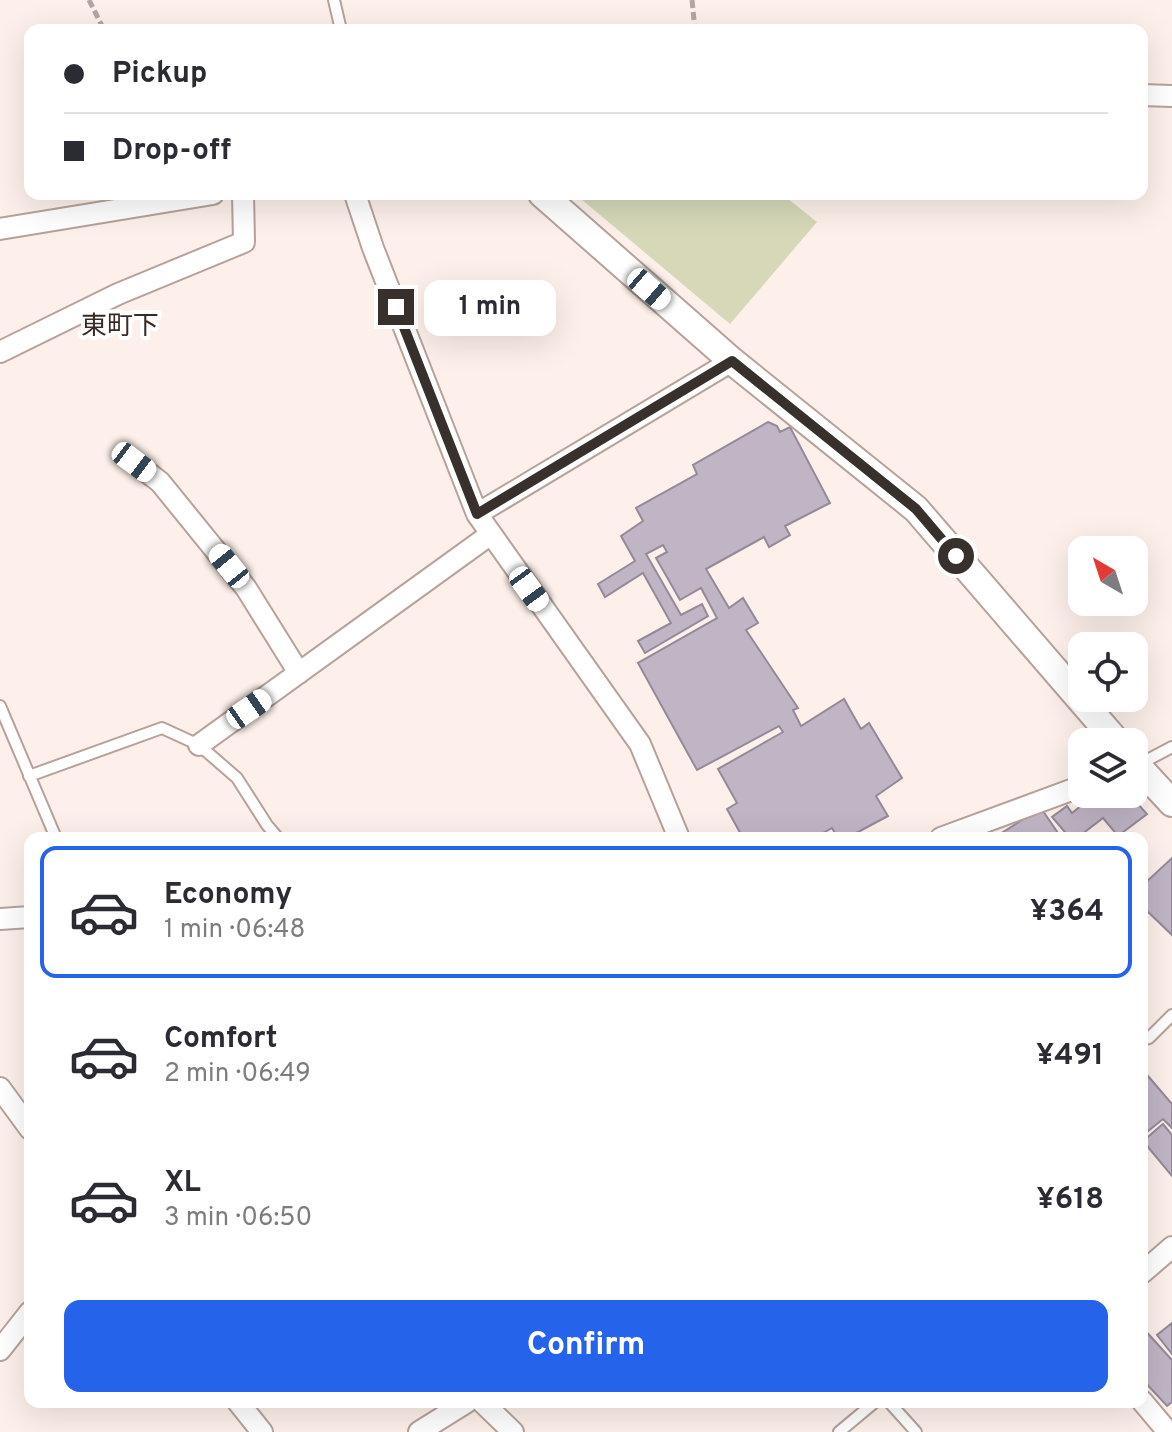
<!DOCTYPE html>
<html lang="en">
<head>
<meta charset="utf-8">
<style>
  :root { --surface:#fff; --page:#f2f2f3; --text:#2b2b33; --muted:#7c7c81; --line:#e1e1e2; --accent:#2563eb }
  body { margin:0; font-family:Overpass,"Noto Sans JP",sans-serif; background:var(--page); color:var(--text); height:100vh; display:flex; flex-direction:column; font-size:30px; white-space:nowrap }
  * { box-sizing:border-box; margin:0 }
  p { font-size:26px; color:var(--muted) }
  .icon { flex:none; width:44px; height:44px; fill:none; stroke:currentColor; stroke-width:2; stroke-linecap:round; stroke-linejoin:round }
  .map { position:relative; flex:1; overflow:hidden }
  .panel { position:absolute; left:24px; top:832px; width:1124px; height:576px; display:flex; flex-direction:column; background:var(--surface); border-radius:16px; box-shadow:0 8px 32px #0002 }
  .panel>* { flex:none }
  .guide { position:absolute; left:24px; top:24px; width:1124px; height:176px; border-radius:16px; box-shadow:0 8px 32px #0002; display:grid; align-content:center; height:176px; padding:0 40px; background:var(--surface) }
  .needle { width:52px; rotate:321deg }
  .fabs { position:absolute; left:1068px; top:536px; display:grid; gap:16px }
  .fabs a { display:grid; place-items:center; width:80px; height:80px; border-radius:16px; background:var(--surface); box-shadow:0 8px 32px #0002; font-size:40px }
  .end { position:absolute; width:36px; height:36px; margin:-18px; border:10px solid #38302d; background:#fff; box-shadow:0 0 0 4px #fff }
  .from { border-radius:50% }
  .bubble { position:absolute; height:56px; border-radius:16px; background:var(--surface); box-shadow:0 8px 32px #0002; font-size:26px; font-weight:700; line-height:56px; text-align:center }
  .car { position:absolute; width:24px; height:48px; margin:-24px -12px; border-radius:10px; box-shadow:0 0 6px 2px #0007; background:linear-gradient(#fff 24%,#345 0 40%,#fff 0 76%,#345 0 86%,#fff 0) }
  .guide b { display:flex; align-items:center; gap:28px; height:76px; font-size:30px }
  .guide b+b { border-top:2px solid var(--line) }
  .guide i { width:20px; height:20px; background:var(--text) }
  ul { padding:14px 0 0; list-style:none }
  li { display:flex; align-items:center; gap:24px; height:132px; margin:0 16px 12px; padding:0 24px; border:4px solid transparent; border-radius:16px }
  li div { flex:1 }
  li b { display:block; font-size:30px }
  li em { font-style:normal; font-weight:700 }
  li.on { border-color:var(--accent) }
  li>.icon { width:72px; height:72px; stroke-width:1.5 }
  .action { display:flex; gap:16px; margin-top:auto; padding:16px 40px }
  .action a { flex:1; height:92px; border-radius:16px; background:var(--accent); color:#fff; font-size:32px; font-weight:700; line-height:92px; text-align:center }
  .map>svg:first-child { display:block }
</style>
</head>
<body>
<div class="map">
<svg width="1172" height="1432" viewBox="0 0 1172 1432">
  <rect width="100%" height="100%" fill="#fdf0ea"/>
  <path fill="#d6d8b8" d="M585,194H782L817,222L730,324L581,199Z"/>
  <path fill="#c0b5c5" stroke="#948999" stroke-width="2" d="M768,422L777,426L780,432L790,427L830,503L785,526L790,535L769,547L764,537L706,569L729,608L743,598L758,623L746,630L798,708L793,710L801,726L844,699L861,729L869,723L902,778L876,796L888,816L847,838H838L832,828L814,838H751L749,834L743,838L727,809L737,803L718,769L783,732L779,726L697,770L638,663L717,618L701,588L680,600L656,558L667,552L663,545L646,554L681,615L702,604L708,616L645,653L638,641L671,623L643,573L605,597L598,584L635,561L621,536L643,521L636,508L697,474L693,465Z
    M1096,794H1129L1147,814L1118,836L1103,818L1077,838H1070L1052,817L1067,806L1072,813Z
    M1041,808L1060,836L1057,838H1003L1000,834Z
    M1172,858V935L1142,906V886Z
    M1142,1069L1172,1104V1128L1163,1119L1142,1136Z
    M1163,1124L1172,1135V1176L1143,1141Z
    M1172,1323V1354L1157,1335Z
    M1142,1327L1172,1360V1402L1167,1406L1142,1379Z"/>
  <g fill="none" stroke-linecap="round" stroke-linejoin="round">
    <g stroke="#b6a29a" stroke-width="14">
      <path id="service" d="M334,0L341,30
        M0,706L56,838
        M1138,765L1172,747
        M29,776L162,728L199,745L237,778L267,825L278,838
        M1142,1040L1149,1038L1172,1015
        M889,1402L916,1432
        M839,1432L875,1402"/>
    </g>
    <g stroke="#b6a29a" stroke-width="24">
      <path id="minor" d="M1142,95L1172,96
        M355,194L373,248L477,514L640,744L679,838
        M0,229L213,194
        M0,352L118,294L244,242L243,194
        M134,462L160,482L246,588L299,673
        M477,514L732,361
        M199,745L491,534
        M941,838L1082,786
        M0,919L30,917
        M0,1088L30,1129
        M1142,1273L1172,1247
        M0,1350L30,1312
        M1142,1401L1168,1432
        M238,1402L262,1432
        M482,1402L513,1432
        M419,1432L467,1402"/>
    </g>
    <g stroke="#b6a29a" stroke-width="30">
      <path id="tertiary" d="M542,194L732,361L916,509L1117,742
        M1134,762L1172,803"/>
    </g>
    <path stroke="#b1a6a1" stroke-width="5" stroke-dasharray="8 4" stroke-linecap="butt" d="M89,0L104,30
      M692,0L695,30"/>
    <use href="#service" stroke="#fff" stroke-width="10"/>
    <use href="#minor" stroke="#fff" stroke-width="20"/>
    <use href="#tertiary" stroke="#fff" stroke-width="26"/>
  </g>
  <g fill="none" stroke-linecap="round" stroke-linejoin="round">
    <path stroke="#38302d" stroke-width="10" d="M396,307L477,514L732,361L916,509L956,556"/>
  </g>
  <g text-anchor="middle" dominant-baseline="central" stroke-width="8" stroke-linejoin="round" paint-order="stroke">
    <g font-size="26" fill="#3a2a24" stroke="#fff">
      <text x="120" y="327">東町下</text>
    </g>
  </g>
</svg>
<div class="fabs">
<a><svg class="needle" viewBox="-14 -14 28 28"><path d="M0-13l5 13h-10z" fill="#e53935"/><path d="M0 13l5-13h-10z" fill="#7c7c81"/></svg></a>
<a><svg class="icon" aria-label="locate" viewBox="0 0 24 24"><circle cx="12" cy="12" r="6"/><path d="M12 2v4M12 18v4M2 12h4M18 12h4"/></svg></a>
<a><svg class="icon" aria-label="layers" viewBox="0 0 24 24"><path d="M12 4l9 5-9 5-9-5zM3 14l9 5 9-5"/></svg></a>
</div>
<i class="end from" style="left:956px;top:556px"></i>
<i class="end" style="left:396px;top:307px"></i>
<div class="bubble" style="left:424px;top:280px;width:132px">1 min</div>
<i class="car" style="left:649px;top:289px;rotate:131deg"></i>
<i class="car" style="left:134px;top:462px;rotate:127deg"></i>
<i class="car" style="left:229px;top:566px;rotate:321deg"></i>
<i class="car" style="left:529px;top:589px;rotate:144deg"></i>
<i class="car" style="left:249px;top:709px;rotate:55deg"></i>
<div class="guide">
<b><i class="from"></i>Pickup</b>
<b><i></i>Drop-off</b>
</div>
<section class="panel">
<ul>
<li class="on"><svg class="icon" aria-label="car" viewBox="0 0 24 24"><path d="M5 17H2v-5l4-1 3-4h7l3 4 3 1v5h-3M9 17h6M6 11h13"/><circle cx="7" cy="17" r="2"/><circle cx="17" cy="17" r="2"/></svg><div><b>Economy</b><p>1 min · 06:48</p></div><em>¥364</em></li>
<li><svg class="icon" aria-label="car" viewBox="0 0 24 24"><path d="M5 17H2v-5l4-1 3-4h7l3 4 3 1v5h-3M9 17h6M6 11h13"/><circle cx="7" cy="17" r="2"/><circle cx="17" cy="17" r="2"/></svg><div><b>Comfort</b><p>2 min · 06:49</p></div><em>¥491</em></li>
<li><svg class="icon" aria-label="car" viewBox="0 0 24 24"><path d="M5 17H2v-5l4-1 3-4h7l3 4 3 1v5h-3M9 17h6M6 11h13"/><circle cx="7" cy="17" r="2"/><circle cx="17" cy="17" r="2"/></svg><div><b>XL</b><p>3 min · 06:50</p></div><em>¥618</em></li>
</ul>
<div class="action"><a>Confirm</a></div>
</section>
</div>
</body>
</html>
